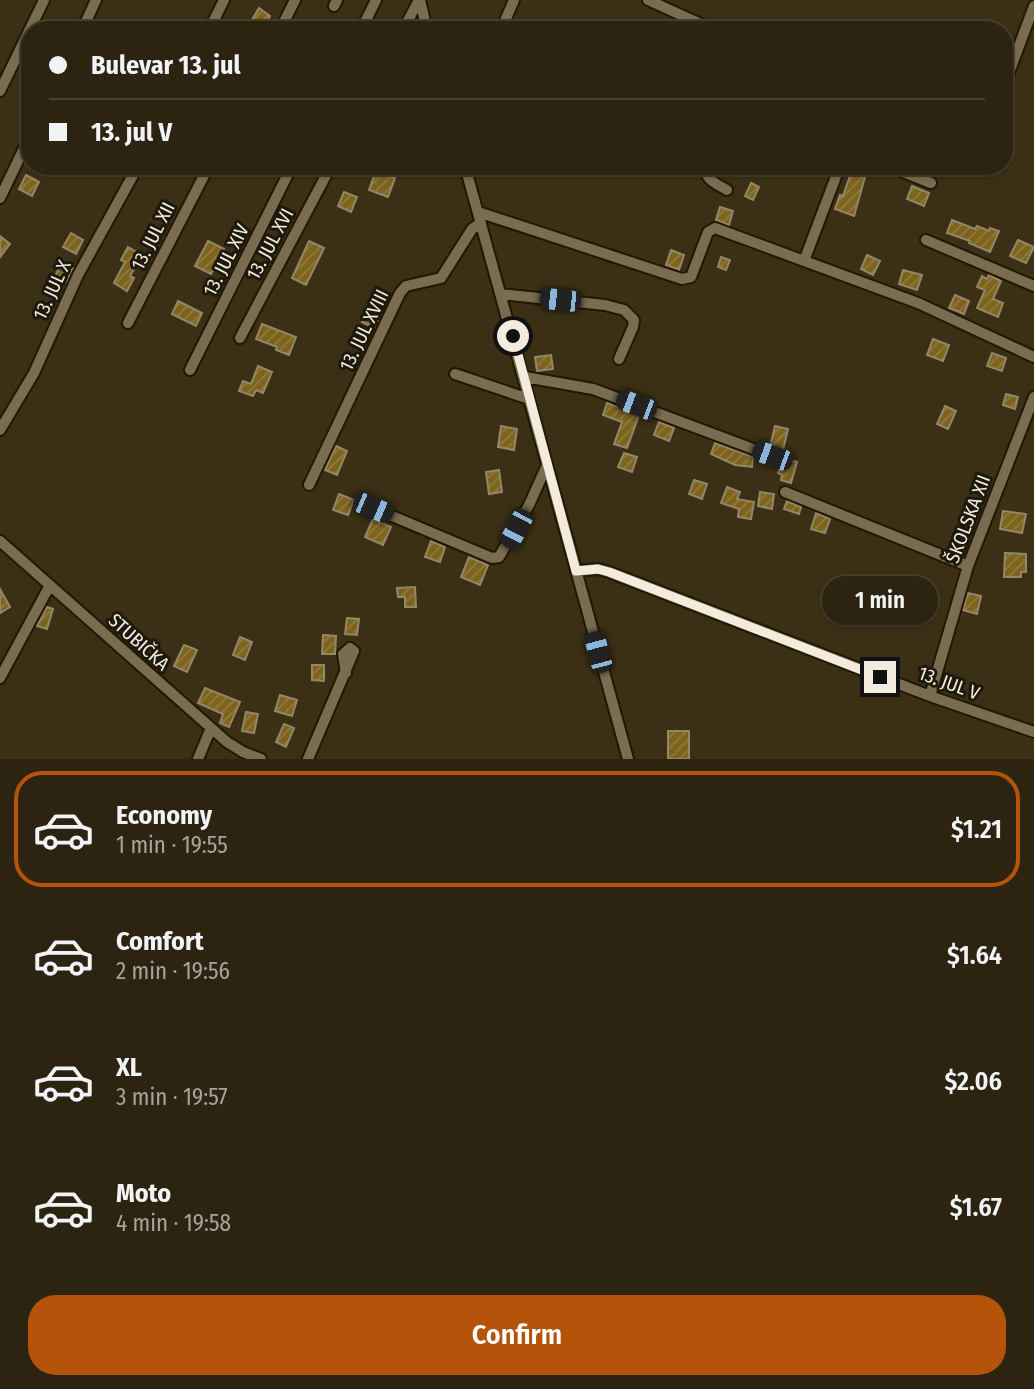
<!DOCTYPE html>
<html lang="en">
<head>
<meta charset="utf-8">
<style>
  :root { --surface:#2c2410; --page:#38301e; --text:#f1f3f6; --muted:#a6a49f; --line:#484130; --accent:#b45309 }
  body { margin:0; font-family:"Fira Sans Condensed",sans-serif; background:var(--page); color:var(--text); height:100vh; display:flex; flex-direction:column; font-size:26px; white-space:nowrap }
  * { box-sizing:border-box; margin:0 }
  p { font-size:23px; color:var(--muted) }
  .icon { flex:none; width:38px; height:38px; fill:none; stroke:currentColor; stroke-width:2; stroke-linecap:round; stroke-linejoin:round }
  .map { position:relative; height:759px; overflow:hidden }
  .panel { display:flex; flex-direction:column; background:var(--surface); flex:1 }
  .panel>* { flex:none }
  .hud { position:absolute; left:21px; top:21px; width:992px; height:154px; border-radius:28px; box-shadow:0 2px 5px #0004,0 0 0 2px var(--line); display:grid; align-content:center; height:154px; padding:0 28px; background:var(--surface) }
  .end { position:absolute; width:32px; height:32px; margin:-16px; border:9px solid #f3ecdd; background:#111; box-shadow:0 0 0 4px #111 }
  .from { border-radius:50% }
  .bubble { position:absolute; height:49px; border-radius:24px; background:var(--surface); box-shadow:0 2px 5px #0004,0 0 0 2px var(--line); font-size:23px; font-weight:600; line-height:49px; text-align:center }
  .car { position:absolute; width:21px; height:42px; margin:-21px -10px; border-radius:9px; box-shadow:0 0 5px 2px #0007; background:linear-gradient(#222 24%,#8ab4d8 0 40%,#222 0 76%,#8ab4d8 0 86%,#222 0) }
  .hud b { display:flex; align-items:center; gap:24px; height:66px; font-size:26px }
  .hud b+b { border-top:2px solid var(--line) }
  .hud i { width:18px; height:18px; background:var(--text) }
  ul { padding:12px 0 0; list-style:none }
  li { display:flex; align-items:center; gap:21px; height:116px; margin:0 14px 10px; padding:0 14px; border:4px solid transparent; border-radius:28px }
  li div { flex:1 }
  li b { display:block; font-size:26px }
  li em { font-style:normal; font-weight:600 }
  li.active { border-color:var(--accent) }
  li>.icon { width:63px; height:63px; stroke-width:1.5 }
  .cta { display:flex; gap:14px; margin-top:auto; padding:14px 28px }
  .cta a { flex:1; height:80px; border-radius:28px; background:var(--accent); color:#fff; font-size:28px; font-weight:600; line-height:80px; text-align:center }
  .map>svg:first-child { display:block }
</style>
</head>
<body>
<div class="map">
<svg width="1034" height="759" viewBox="0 0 1034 759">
  <defs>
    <pattern id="building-hatch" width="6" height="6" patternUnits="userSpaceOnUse" patternTransform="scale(1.75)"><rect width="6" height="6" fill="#7d631c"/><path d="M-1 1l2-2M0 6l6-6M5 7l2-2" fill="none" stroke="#907a3d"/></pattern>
  </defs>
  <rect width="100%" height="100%" fill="#3b3016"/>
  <path fill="url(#building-hatch)" stroke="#93876a" stroke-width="2" d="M259,8L270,16L262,30H246Z
    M376,171L395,178L388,197L369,190Z
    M851,173L865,177L854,216L835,209L840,195L843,196Z
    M26,175L39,182L32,196L19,189Z
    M751,183L759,187L753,200L745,196Z
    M912,186L929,193L924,206L907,199Z
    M344,192L357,197L351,212L338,206Z
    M720,207L733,211L729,225L716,220Z
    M952,220L975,229L977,226L989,231L990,228L999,231L990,252L969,243L970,241L947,233Z
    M71,233L83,240L76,254L63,247Z
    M0,236L10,244L0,257Z
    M1018,240L1034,247L1026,263L1010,256Z
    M208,241L224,249L211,274L195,266Z
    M309,241L324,248L306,285L292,278Z
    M128,247L142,255L130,276L134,278L127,291L114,283L125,262L121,260Z
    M671,250L684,255L679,270L666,265Z
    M867,255L880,261L873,275L861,269Z
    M721,257L730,260L726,270L718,267Z
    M62,262L73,268L66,282L55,276Z
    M903,270L922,275L917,290L899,284Z
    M989,275L1001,281L993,299L1003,303L998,317L977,308L985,290L977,287L982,276L987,279Z
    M955,295L969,301L964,314L949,308Z
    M178,301L202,313L196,326L172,314Z
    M369,308L381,314L374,328L362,322Z
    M262,324L296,337L289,355L276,350L277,347L256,339Z
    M933,339L949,345L943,361L927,355Z
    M992,353L1006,358L1002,371L987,366Z
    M551,355L553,369L537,371L535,357Z
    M258,366L272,372L263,393L256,390L253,396L239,391L243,381L251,384Z
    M1006,394L1018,397L1015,409L1003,405Z
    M607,403L639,415L627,448L614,444L622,422L603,415Z
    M945,406L956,411L948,429L937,424Z
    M659,422L674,428L669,441L654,435Z
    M501,426L517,429L514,450L498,447Z
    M775,426L788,429L783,450L770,447Z
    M715,443L753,457L752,467L735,465L711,454Z
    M336,446L347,451L337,475L325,470Z
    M624,453L637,457L632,472L618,467Z
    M783,458L797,462L791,483L781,480L782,475L778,473Z
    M499,470L502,492L489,494L486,472Z
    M694,480L707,484L702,499L689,494Z
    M727,487L740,492L737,499L754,502L751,519L738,517L739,509L721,503Z
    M760,492L774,494L772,509L758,506Z
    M339,494L354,500L348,515L333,510Z
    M787,501L801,507L799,514L784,509Z
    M1003,511L1026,514L1022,533L1000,529Z
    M816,513L830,519L825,533L811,529Z
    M373,519L391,527L383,545L365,537Z
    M431,541L445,547L440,562L425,557Z
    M1005,553L1026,554V572H1021V577H1004Z
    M469,557L488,565L480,585L461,577Z
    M415,587L416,607H405V597H398L397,588Z
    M0,589L10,607L0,613Z
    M968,593L981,596L977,614L963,610Z
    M47,607L53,609L47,629L37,626Z
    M347,618L359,619L357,635L345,634Z
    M323,635L336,636L335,654H322Z
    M240,637L252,642L245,660L233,655Z
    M184,645L197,650L187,672L174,666Z
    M312,665H324V681L312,680Z
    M205,688L240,702L229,727L220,723L223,714L198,703Z
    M280,695L297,700L292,716L275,711Z
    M246,712L258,714L254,733L242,731Z
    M284,724L294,728L286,747L276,742Z
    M668,731H689V759H668Z"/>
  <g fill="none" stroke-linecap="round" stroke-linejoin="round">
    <g stroke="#221800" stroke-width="14">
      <path id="minor" d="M420,0L427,30
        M648,0L714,30
        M334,6L337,0
        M82,30L96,0
        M209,30L224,0
        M280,30L295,0
        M361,30L376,0
        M403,30L419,0
        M501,30L514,0
        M1004,86L1034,6
        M0,91L44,0
        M465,166L628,759
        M706,166C704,180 717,184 727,190
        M888,166L931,183
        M0,198L30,136
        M478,212L682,279L691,277L708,232L715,228L918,303L1034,357
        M926,240L1034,286
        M804,261L840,166
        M501,294L605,305L624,310L634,320L633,327L619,359
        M128,323L209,166
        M240,338L331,166
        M190,370L292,166
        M455,374L529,399
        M525,377L593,389L772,456
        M0,430L34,373L78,275L138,166
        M309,485L400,293L406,286L441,278L472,229L481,223
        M785,492L968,566
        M373,508L492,558L499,557L529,505L547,465
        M0,541L227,742L243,752L261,759
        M576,571L598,569L609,572L930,696L1034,732
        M0,678L50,585
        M930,696L968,566L1034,397
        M198,759L211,728
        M308,759L354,651L350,648L343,654L346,673"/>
    </g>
    <use href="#minor" stroke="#796c50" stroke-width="10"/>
  </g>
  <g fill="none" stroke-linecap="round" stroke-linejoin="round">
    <path stroke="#f3ecdd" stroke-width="9" d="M513,336L576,571L598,569L609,572L880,677"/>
  </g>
  <g text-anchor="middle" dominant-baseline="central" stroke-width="6" stroke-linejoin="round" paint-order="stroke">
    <g font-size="19" fill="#f3ecdd" stroke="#1e190e">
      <text transform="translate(153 236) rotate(-63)">13. JUL XII</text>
      <text transform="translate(270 244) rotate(-62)">13. JUL XVI</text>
      <text transform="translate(226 260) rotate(-63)">13. JUL XIV</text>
      <text transform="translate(52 290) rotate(-65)">13. JUL X</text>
      <text transform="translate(364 330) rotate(-64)">13. JUL XVIII</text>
      <text transform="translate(968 519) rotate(-69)">ŠKOLSKA XII</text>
      <text transform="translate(139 642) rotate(42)">STUBIČKA</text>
      <text transform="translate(949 683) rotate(20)">13. JUL V</text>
    </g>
  </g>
</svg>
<i class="end from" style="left:513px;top:336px"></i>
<i class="end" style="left:880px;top:677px"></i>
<div class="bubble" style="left:822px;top:576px;width:116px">1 min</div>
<i class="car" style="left:560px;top:300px;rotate:276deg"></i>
<i class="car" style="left:636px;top:405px;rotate:291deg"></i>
<i class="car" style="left:772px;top:456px;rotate:290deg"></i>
<i class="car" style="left:373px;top:508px;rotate:113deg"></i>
<i class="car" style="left:516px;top:529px;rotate:208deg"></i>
<i class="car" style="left:598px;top:652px;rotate:345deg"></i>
<div class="hud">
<b><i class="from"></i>Bulevar 13. jul</b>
<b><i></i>13. jul V</b>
</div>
</div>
<section class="panel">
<ul>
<li class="active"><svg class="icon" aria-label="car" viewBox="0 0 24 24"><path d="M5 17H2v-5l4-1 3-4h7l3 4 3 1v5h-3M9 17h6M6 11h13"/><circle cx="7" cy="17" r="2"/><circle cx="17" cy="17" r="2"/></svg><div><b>Economy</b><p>1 min · 19:55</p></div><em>$1.21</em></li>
<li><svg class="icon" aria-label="car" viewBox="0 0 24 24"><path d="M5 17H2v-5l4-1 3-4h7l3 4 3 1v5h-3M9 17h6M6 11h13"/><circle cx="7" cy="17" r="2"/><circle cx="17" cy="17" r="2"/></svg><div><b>Comfort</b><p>2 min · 19:56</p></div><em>$1.64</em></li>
<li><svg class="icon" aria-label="car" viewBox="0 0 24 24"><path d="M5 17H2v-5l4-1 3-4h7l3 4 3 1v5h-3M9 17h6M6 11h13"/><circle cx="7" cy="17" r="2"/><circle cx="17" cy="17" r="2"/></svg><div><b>XL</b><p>3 min · 19:57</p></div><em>$2.06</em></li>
<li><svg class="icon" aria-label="car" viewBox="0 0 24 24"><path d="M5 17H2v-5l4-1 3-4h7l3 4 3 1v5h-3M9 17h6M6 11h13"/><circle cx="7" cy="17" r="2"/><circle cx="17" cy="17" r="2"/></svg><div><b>Moto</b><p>4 min · 19:58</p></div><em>$1.67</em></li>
</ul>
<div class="cta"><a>Confirm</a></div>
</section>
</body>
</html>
